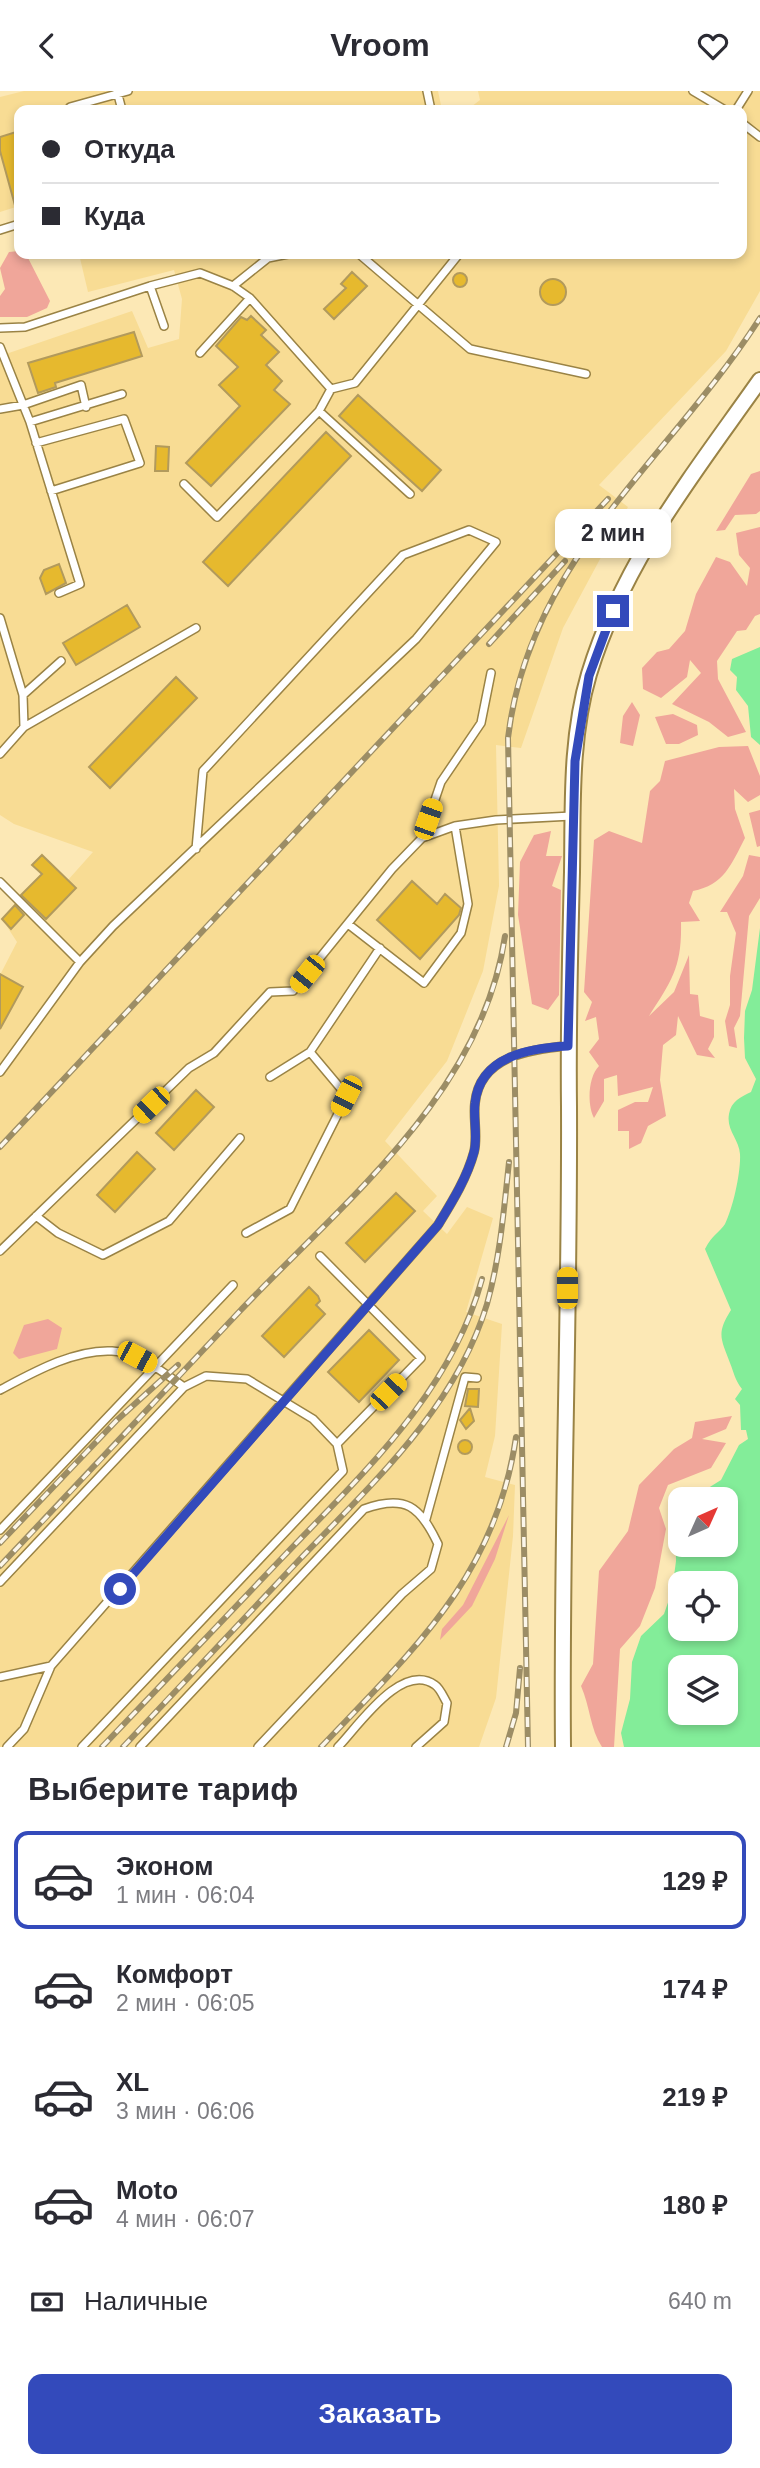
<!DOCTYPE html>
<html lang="ru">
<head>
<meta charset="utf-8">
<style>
  :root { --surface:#fff; --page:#f7f7f7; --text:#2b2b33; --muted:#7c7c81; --line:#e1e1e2; --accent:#334abb }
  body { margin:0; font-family:Arial,sans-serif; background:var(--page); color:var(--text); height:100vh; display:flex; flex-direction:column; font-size:26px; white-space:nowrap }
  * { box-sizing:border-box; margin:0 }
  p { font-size:23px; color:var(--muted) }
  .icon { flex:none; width:38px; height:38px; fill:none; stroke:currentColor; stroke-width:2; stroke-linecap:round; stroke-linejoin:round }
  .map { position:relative; height:1656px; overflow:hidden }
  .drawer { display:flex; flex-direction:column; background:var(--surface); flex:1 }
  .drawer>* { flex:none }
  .top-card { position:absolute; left:14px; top:14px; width:733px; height:154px; border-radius:14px; box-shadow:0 4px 10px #0003; display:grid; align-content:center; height:154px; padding:0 28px; background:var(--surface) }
  .needle { width:46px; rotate:45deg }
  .buttons { position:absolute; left:668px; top:1396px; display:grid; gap:14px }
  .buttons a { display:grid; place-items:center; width:70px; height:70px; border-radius:14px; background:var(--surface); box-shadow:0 4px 10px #0003; font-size:35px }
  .end { position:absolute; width:32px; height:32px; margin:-16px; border:9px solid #334abb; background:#fff; box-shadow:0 0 0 4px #fff }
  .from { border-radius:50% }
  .bubble { position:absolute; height:49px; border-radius:14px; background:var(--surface); box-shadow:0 4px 10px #0003; font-size:23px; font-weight:700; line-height:49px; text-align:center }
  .car { position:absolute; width:21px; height:42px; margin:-21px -10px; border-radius:9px; box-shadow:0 0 5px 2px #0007; background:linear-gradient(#f5c518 24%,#345 0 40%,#f5c518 0 76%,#345 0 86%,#f5c518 0) }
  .top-card b { display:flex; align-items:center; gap:24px; height:66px; font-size:26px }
  .top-card b+b { border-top:2px solid var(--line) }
  .top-card i { width:18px; height:18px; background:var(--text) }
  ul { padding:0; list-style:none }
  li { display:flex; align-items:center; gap:21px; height:98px; margin:0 14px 10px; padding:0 14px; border:4px solid transparent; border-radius:14px }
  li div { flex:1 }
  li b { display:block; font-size:26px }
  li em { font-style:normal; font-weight:700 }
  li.selected { border-color:var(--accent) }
  li>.icon { width:63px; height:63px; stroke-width:1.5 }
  h2 { padding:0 28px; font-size:32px; line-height:84px }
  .pay { display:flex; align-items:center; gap:18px; height:77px; padding:0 28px; font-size:26px }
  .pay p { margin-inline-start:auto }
  .button { display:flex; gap:14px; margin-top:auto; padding:14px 28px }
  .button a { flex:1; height:80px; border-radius:14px; background:var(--accent); color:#fff; font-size:28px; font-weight:700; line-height:80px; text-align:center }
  header { display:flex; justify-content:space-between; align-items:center; height:91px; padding:0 28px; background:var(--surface); font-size:32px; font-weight:700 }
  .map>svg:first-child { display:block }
</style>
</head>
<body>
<header><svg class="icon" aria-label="back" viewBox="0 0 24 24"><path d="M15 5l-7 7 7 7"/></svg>Vroom<svg class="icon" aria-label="heart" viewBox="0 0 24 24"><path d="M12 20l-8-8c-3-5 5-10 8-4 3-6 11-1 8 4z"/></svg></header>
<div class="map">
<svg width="760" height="1656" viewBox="0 0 760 1656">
  <rect width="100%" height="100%" fill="#fce8b5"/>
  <path fill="#f8dc94" d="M24,0H438L442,19H19V115L0,121V6Z
    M478,0H760V200L726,260L599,394L628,416L563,537L521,657L496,654L499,795L483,880L447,970L385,1050L437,1105L423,1120L447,1143L467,1116L493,1127L466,1221L502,1233L495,1345L485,1386L515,1394L513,1445L496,1607L479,1656H0V884L17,851L2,828L21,805L46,828L76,797L68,789L93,761L14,733L0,724V265L132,220L148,257L179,248L182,208L174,179L88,201L79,163H742V19H467L480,9Z"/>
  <path fill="#f0a69a" d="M19,160L26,163L50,210L47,217L27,226H0V205L5,198L0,177L9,161Z
    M760,380V420L756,423L735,424L725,439L716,440L751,383Z
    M760,436V523L755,525L746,539L737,540L717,570L718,588L746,641L728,646L709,631L672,613L701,582L690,569L687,586L661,607L643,598L642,577L657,561L669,558L685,540L696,503L716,466L730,471L747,495L750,477L739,464L736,442Z
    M632,611L640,624L633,655L620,652L623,625Z
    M673,623L697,634L698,644L679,653H666L655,626Z
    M748,655L760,685V704L748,711L734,698L735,718L745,747C731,774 724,794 693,800L689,812L700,830L681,831C682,876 672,889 649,925L674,901L689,864L690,903L698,904L700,925L714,929V946L708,958L715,967L697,964L678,925L676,944L663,954L660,989L666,1025L648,1035L641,1052L629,1058V1040H618V1019L635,1011H648L653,996L618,1005L617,984L604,988V1010L594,1027C587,1014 588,986 599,975L589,961L599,948L596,926L585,930L592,911L584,901L594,749L609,740L642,752L650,700L660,690L665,670L719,656Z
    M760,719V755L757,756L749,722Z
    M551,740L546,765H562L552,795L561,799L559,904L548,919L532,913L518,824L520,771L534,744Z
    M749,764L760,766V807L749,825L740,925L734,937L737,957L729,955L725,930L730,914V885L736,842L727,821H720L743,785Z
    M48,1228L62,1237L57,1258L19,1268L13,1262L24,1234Z
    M732,1325L726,1338L702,1348L726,1352L711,1377L668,1394L659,1417L666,1438L655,1497L640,1535L620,1558L614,1656H602C590,1638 590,1615 581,1595L593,1573L599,1480L628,1440L639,1394L674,1358L692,1347L695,1331Z
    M509,1424L495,1468L472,1515L440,1549L442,1538L463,1514Z"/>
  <path fill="#83ed99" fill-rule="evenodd" d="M760,556V654L751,646L748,615L736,599L737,586L730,579L732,568Z
    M760,837V1656H624L621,1642L630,1608L632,1571L641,1545L664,1523L672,1500L676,1470L675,1423L681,1417V1454H726V1409H689L721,1389L739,1354L748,1348L746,1339H741L740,1314L735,1308L742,1298C735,1289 734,1282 730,1272C721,1247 716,1243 731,1219L705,1158C712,1144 720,1141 725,1133C733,1117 741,1081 740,1063C739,1048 726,1039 729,1023C731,1010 741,1006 751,1001L756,988L745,967L744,947L745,920L752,899ZM681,1493H726V1538H681ZM681,1577H726V1622H681Z"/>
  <path fill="#e6b92e" stroke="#b29a5c" stroke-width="2" d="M19,40V118H16L0,60V46Z
    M352,181L367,195L334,228L324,218L346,197L341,193Z
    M453 189a7 7 0 1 1 14 0a7 7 0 1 1-14 0Z
    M540 201a13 13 0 1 1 26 0a13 13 0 1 1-26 0Z
    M251,225L266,239L261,244L279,261L266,274L282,290L274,299L290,313L211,395L186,372L240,315L219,294L238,276L216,255L241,226L247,229Z
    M134,241L142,265L55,292L56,296L38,302L28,272Z
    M358,304L441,379L422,400L339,325Z
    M326,341L351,365L228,495L203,471Z
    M156,355L169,356L168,380H155Z
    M59,473L66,492L46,503L40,487L44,479Z
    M127,514L140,536L76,574L63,552Z
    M176,586L197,607L110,697L89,676Z
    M42,764L76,797L46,828L21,804L42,783L32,774Z
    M412,790L437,813L445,803L461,817L459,824L420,868L377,829Z
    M15,814L24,824L11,838L2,828Z
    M0,883L23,896L0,938Z
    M196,999L214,1016L174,1059L156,1042Z
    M137,1061L155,1078L115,1121L97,1104Z
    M396,1102L415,1120L365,1171L346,1152Z
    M309,1196L318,1205L320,1210L316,1214L325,1223L284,1266L262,1245Z
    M369,1239L399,1269L359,1311L328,1281Z
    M468,1298H479L478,1316L465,1315Z
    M470,1317L474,1330L466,1338L460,1329Z
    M458 1356a7 7 0 1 1 14 0a7 7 0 1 1-14 0Z"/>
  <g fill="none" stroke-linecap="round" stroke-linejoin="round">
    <g stroke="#9a8345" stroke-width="10">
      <path id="service" d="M117,0L122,19
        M427,0L431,19
        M693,0L725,19
        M70,19V16L128,0
        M736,19L748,0
        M742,32L760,46
        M0,139L19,133
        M359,163L470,258L586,283
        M150,195L164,235
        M233,195L268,167L288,163
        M0,237L25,236L150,195L200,182L233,195L250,207L331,298L319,320L217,426L184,393
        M0,256L30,331L80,493L59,502
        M200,262L250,207
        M331,298L355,292L459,163
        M0,318L23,314L81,294L86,316
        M319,320L410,403
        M30,331L122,303
        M36,352L124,328L140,372L51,400
        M0,527L23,604L24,636
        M23,604L61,570
        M0,663L24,636L196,537
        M422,747L441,691L481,632L491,582
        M0,791L80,871
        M348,833L424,892L461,842L468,813L455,735
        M0,981L80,871L113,835L416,548L496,451L469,439L403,464L203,680L196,758
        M270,986L310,961L380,857
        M36,1125L58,1142L103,1164L169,1130L240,1047
        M246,1142L290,1118L347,1005L310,961
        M0,1160L189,977L214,962L270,901L293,900L392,778L422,747L455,735L496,729L572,725
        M320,1165L421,1267L337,1353
        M0,1299C32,1282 74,1258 112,1260C138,1261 163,1281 184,1296
        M426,1428L465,1286L477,1287
        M0,1439L233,1194
        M0,1491L184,1296L206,1285L247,1288L313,1328L337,1353L343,1380L82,1656
        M0,1586L51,1575
        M7,1656L24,1638L51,1575L438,1134C452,1111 467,1087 474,1061C478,1046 473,1027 475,1012C480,965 530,958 568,955
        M140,1656L364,1418C405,1403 420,1415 438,1453L431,1478L402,1503L258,1656
        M338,1656C359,1634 402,1570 435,1594C440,1597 444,1607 447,1612L444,1631L416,1656"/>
    </g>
    <g stroke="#9a8345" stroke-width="18">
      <path id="minor" d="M563,1656C561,1442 570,1229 569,1015C568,937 570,859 572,781C573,715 570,647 589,583C624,469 693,384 760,289"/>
    </g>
    <use href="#service" stroke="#fff" stroke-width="7"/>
    <use href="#minor" stroke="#fff" stroke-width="14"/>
    <g stroke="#9c8d65" stroke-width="6">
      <path id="rail" d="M489,553L565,470
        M0,1056L608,408
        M0,1452L117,1329L178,1274
        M0,1475C80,1391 159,1306 239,1221C343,1111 482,1003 505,845
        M102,1656C162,1593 222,1530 283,1466C362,1383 451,1302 482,1188
        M123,1656C182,1593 242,1530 301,1467C373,1392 456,1316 487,1213C500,1167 504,1118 509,1071
        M321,1656C413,1559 496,1485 516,1346
        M506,1656L516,1622L520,1577
        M528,1656L508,647C529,468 669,369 760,227"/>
    </g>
    <use href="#rail" stroke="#fbf6ea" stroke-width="3.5" stroke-dasharray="10" stroke-linecap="butt"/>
  </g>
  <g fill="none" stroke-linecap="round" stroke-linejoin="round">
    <path stroke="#334abb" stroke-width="9" d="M120,1498L438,1134C452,1111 467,1087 474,1061C478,1046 473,1027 475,1012C480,965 530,957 568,955L575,670L589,585L613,520"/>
  </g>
</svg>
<div class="buttons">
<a><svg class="needle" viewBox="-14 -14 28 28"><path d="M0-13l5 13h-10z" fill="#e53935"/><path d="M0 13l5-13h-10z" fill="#7c7c81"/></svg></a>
<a><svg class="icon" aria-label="locate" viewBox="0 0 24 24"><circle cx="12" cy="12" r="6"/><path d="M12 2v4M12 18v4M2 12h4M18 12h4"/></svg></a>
<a><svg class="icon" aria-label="layers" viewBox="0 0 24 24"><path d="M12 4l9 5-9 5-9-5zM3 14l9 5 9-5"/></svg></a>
</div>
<i class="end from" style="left:120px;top:1498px"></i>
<i class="end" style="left:613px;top:520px"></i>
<div class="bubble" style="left:555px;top:418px;width:116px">2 мин</div>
<i class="car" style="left:428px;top:728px;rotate:19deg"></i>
<i class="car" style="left:307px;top:883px;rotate:219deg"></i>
<i class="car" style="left:346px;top:1005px;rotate:207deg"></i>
<i class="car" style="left:151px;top:1014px;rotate:226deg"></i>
<i class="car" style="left:567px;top:1197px;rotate:0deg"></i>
<i class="car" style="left:137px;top:1266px;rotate:118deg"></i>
<i class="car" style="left:388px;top:1301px;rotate:44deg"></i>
<div class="top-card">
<b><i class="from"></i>Откуда</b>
<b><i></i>Куда</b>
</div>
</div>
<section class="drawer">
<h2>Выберите тариф</h2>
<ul>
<li class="selected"><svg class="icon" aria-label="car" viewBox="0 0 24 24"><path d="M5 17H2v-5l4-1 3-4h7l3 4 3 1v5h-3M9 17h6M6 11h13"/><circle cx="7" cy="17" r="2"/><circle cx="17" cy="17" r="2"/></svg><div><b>Эконом</b><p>1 мин · 06:04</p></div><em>129 ₽</em></li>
<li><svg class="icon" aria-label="car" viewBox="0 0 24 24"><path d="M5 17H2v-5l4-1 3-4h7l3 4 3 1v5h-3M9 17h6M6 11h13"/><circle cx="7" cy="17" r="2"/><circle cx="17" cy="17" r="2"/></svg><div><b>Комфорт</b><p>2 мин · 06:05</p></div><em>174 ₽</em></li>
<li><svg class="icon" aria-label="car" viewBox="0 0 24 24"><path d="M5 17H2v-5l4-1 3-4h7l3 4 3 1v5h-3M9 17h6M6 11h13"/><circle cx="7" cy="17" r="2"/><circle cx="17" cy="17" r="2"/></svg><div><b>XL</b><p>3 мин · 06:06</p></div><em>219 ₽</em></li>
<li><svg class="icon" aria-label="car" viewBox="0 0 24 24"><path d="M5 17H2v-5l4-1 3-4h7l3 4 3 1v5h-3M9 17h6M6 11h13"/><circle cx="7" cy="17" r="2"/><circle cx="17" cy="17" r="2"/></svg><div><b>Moto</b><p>4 мин · 06:07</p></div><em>180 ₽</em></li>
</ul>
<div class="pay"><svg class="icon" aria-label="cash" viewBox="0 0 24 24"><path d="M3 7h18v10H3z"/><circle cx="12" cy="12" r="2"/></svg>Наличные<p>640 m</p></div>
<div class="button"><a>Заказать</a></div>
</section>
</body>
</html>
